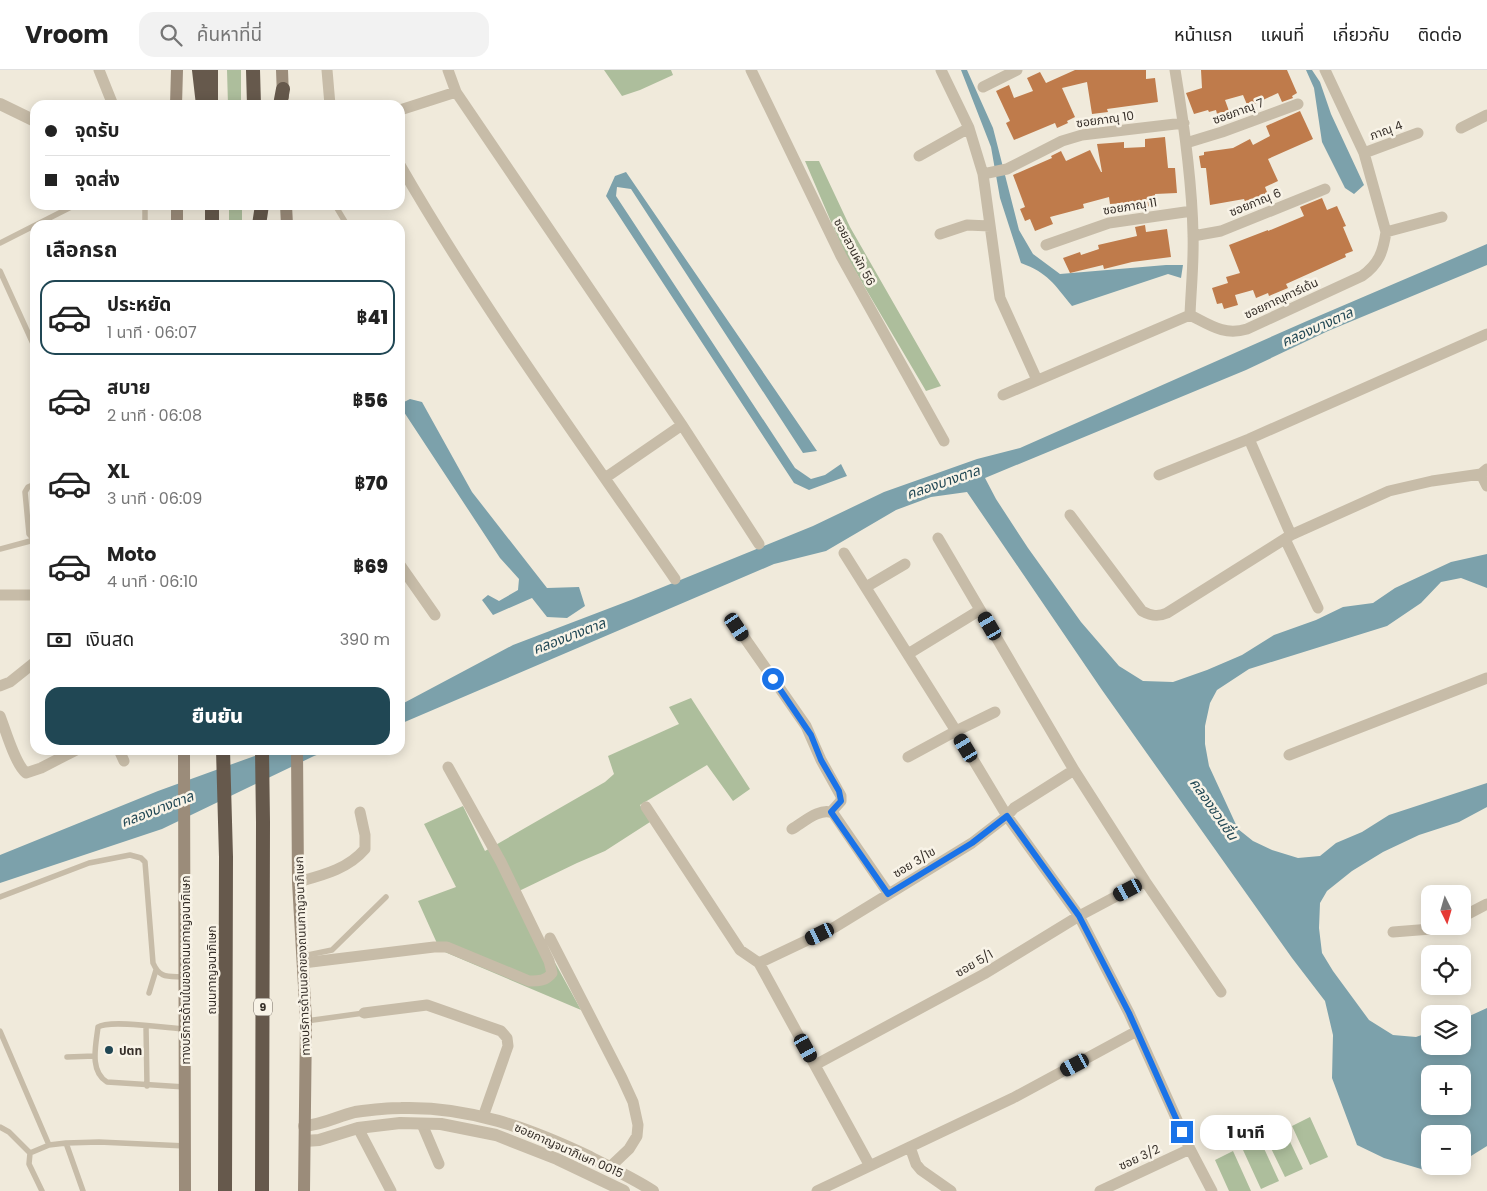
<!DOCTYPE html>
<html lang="th">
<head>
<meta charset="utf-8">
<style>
  :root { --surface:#fff; --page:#f2f2f2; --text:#222; --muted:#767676; --line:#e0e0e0; --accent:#204754 }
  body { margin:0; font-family:Poppins,"Noto Sans Thai",sans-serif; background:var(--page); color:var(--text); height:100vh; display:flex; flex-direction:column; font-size:19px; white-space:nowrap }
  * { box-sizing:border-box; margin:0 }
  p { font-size:16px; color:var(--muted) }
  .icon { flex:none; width:28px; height:28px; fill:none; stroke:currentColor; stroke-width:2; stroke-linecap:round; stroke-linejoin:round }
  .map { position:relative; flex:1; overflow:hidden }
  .sheet { position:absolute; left:30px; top:150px; width:375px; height:535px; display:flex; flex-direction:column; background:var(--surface); border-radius:15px; box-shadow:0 2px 12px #0003 }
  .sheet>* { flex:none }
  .top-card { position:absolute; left:30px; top:30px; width:375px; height:110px; border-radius:15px; box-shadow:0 2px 12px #0003; display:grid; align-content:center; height:110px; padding:0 15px; background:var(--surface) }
  .needle { width:32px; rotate:175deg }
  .controls { position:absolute; left:1421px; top:815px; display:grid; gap:10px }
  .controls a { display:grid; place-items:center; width:50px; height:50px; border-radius:10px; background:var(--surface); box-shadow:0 2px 12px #0003; font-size:25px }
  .end { position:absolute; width:22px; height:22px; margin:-11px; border:6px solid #1a73e8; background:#fff; box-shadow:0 0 0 2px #fff }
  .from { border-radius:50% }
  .bubble { position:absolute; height:35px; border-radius:15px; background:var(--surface); box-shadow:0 2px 12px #0003; font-size:16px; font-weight:800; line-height:35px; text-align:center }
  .car { position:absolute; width:15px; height:30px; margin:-15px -8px; border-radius:6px; box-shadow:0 0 4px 1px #0007; background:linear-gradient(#222 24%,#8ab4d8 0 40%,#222 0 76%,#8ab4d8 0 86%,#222 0) }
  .top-card b { display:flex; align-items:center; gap:18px; height:48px; font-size:19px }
  .top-card b+b { border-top:1px solid var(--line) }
  .top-card i { width:12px; height:12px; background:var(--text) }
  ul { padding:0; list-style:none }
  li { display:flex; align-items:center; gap:15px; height:75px; margin:0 10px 8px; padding:0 5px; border:2px solid transparent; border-radius:15px }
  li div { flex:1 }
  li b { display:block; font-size:19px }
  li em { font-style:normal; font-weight:800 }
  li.active { border-color:var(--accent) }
  li>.icon { width:45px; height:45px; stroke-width:1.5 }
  h2 { padding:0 15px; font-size:22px; line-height:60px }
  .pay { display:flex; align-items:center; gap:12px; height:55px; padding:0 15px; font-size:19px }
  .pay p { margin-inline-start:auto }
  .cta { display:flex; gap:10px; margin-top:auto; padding:10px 15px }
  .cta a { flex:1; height:58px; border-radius:15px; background:var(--accent); color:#fff; font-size:20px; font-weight:800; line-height:58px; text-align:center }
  header { display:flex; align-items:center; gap:30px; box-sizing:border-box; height:70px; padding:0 25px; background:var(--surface); border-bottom:1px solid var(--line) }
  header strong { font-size:24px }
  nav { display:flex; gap:28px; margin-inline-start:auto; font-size:18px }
  .search { width:350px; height:45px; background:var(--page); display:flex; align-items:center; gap:12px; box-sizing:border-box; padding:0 18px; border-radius:15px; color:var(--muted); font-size:19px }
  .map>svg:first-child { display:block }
</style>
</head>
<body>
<header>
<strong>Vroom</strong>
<div class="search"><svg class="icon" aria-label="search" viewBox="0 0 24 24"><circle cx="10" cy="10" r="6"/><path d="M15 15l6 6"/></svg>ค้นหาที่นี่</div>
<nav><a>หน้าแรก</a><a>แผนที่</a><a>เกี่ยวกับ</a><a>ติดต่อ</a></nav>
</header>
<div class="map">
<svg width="1487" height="1121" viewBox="0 0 1487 1121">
  <rect width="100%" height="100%" fill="#f0eadb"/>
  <path fill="#adbe9c" d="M227,0H241V35H228Z
    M604,0H671L673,5L640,20L622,26Z
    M805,91H819L850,157L941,316L926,321L844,182Z
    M229,135H242V155H229Z
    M691,628L750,719L733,731L707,695L640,735L650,752L605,781L577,793L519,821L542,869L581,940L440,880L418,831L456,817L424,754L463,736L485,781L605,712L614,704L608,686L679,654L669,637Z
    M1310,1047L1328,1087L1310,1095L1292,1056Z
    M1284,1059L1303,1099L1285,1107L1266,1068Z
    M1261,1072L1279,1111L1261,1119L1243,1080Z
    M1233,1081L1251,1121H1229L1215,1090Z"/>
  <path fill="#7ca1ab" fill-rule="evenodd" d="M961,0H967L993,58L1019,160L1033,184L1060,204L1166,195H1183L1181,208L1168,204L1072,236C1054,214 1048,203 1021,193L1000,128L991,77Z
    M1306,0H1312L1320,12L1331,44L1364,115L1354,124L1345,118L1322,72L1314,18Z
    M626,102L817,381L803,383L631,119L617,117L616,126L795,398L811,409L825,405L841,394L847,406L809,420L794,413L606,126L615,106Z
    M1487,174V195L1328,261L1246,300L985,408L996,429L1028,478L1081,552L1119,596L1143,611L1173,612L1207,600L1242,585L1274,565L1316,550L1343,537L1373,533L1395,518L1451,492L1487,484V518L1461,508L1441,512L1421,533L1387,556L1249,599L1217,620L1210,633L1205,656V674L1209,696L1238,759L1253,771L1272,780L1298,788L1320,786L1336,773L1362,762L1389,745L1487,713V737L1459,752L1419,765L1383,782L1352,801L1327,821L1320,833L1319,858L1322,883L1333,901L1369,950L1393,965L1416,967L1430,962V976H1462L1463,949L1487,938V1076L1463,1091L1462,1064H1430V1096H1454L1438,1104L1384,1088L1357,1075L1332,1008L1333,965L1325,931L1292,888L1102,620L967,422L931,427L896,440L826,481L774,494L400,654V635L513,575L631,530L813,456L884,422L977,389L1020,378L1307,251ZM1430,1004H1462V1036H1430Z
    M410,329L422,332L472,422L547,518L579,517L585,536L567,548L547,547L532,528L493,545L482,530L488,525L499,531L518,520L519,509L500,488L400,336V334Z
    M271,680H330L314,686L162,759L0,813V785L158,721Z"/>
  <path fill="#bf7b4b" d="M1075,0H1146V9L1155,8L1158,32L1107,39L1108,42L1092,44L1087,12L1062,18L1075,47L1067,51L1068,53L1057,58L1055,53L1014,70L1006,53L1010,51L996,21L1009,15L1014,28L1033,21L1027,8L1040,2L1046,13Z
    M1201,0H1287L1297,23L1292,26L1293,28L1282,32L1278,23L1248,37L1243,25L1225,30L1229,41L1217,44L1216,40L1209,42L1208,40L1194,44L1186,23L1202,18Z
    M1300,41L1313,69L1268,89L1278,111L1265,117L1270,130L1248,139L1244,129L1210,135L1206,98H1201L1199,86L1204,85V82L1233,78L1250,69L1253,75L1270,66L1266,56Z
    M1165,67L1168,98H1175L1177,123L1155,124L1156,136L1138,137V132L1110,134L1109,127L1083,134L1084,138L1050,147L1053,154L1035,161L1030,149L1025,151L1020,139L1025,137L1013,105L1052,88L1051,86L1061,81L1066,91L1090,80L1101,102H1102L1097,74L1124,72V78L1145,77V69Z
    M1322,128L1327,140L1337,136L1346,156L1343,157L1353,181L1345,184L1346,187L1286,214L1288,218L1269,226L1268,223L1256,228L1253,220L1235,225L1238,235L1224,239L1222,233L1217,234L1212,218L1228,213L1226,207L1240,203L1229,175L1268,160V161L1304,146L1300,137Z
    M1145,155L1146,162L1167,159L1171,187L1132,192L1104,199L1103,195L1070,203L1063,188L1080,182L1081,185L1099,179L1098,175L1137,166L1135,157Z"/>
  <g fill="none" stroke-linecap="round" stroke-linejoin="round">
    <path stroke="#c7bca8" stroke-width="5.5" d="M145,135V155
      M335,135L347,155
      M0,173L75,135
      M0,201L35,278
      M35,414L28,417L25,422L29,464L35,471
      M0,479L34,470
      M0,827L89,793L130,785L141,788L145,792L153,893C160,909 168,906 184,907
      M303,886L332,880L386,827
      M149,923L156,900
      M306,951L364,943
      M146,956L147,1016
      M184,959C168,958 109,949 98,957C96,975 89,1001 107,1012L185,1017
      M0,961L49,1075
      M67,987L95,986
      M0,1057L9,1062L30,1083
      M66,1073L83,1121
      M30,1083L49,1075L66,1073L99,1072L186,1076
      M30,1083L29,1094L42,1121"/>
    <path stroke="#c7bca8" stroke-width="11" d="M99,0L113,35
      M327,0L330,35
      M448,0L456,22L682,355L759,474
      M751,0L841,186L944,371
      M941,0L969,58L983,104L1000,228L1037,310
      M1175,0C1184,54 1192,109 1193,164C1194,191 1191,218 1190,245
      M983,17L1017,0
      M400,40L456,22
      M1461,58L1487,45
      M1186,73L1222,62L1298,34
      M1364,83L1418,63
      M919,86L969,58
      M400,95C483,239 581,373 675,509
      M983,104L1007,99L1062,71L1082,65L1184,53
      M1386,162L1442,147
      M940,164L967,155L990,156
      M1193,166L1221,161L1325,119
      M1046,175L1109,153L1192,141
      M1003,325L1190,245C1210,255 1224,266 1247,259L1362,206C1379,194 1383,182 1386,162L1364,83L1325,0
      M1249,369L1291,465
      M1481,404L1487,416
      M1159,405L1249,369L1487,264
      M605,408L682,355
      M1070,445L1142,541C1151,546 1158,547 1167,543L1291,465L1389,421L1432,411L1481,404L1487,399
      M938,468L1074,700L1145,811L1221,922
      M1285,469L1318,538
      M844,483L956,661L1007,746L1079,846L1129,943L1190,1079L1212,1121
      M400,495L435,545
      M866,517L905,494
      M0,525H35
      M737,557L806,656L821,690L841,726V731L831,742
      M908,584L980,540
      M0,616L10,612L35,592
      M0,646C6,661 15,694 26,703L41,698L76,680
      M119,680L124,691
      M1289,685L1487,608
      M908,687L956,661L995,642
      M646,737L740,880L759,893L870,1096
      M792,759C804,752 820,737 833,743L888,823
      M298,812C323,805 348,799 365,779V765L360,742
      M1462,847L1487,834
      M1393,862L1431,859L1444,856
      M550,868L622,1008L633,1032L638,1055L637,1066L629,1079L610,1097
      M303,893L434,877H447L529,911C539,911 546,911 552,903L549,891L501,792L448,697
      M759,893L835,857L972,773L1007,746L1014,738L1074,700
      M364,943L427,935L501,961L507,968L508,976L483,1047
      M815,995L984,904L1079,846L1145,811
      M422,1054L439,1094
      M358,1058L391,1121
      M910,1077L916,1094L921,1100L951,1121
      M817,1121L1013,1028L1137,961
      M1100,1121L1190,1079"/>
    <path stroke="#c7bca8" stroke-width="12" d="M0,34L35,51
      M304,1056C323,1055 338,1046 355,1042C370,1040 386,1038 401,1038C469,1036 529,1058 590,1087C611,1098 633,1108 653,1121
      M305,1071L319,1070L358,1058L400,1053L441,1054L496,1065L557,1089L624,1121"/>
    <path stroke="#9b8c7a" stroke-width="12" d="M282,0L283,27
      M176,35L177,0
      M177,135V155
      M286,135L287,155
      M184,680L185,1121
      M297,680L298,812L306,951L304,1121"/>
    <path stroke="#66594c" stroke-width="14" d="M199,0L203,35
      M211,0V35
      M253,0L254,35
      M280,35L283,19
      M212,135V155
      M259,155L262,135
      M223,680L226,787L225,1121
      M262,680L263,752L262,1121"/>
  </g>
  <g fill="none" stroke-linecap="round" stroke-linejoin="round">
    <path stroke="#1a73e8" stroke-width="6" d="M773,609L811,665L821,690L839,721L841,731L831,742L888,824L972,773L1007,746L1079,846L1129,943L1182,1062"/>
  </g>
  <circle fill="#204754" stroke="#f8f3e7" stroke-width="2" cx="109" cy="980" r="5"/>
  <g text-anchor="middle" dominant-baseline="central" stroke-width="5" stroke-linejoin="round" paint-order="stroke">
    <rect fill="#f8f3e7" stroke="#706961" stroke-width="1" x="254" y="928.5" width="18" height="17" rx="4"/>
    <g font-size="11" font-weight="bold" fill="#352e28">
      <text x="263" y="937">9</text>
    </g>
    <g font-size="12" fill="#352e28" stroke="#f8f3e7">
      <text transform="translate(1238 41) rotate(-20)">ซอยภาณุ 7</text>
      <text transform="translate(1105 49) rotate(-8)">ซอยภาณุ 10</text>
      <text transform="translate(1386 60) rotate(-20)">ภาณุ 4</text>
      <text transform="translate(1255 132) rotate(-22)">ซอยภาณุ 6</text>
      <text transform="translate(1130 136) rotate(-9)">ซอยภาณุ 11</text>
      <text transform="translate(855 182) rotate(62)">ซอยสวนผัก 56</text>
      <text transform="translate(1281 228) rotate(-25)">ซอยภาณุการ์เด้น</text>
      <text transform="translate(914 792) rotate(-31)">ซอย 3/1ข</text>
      <text transform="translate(302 886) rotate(-92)">ทางบริการด้านนอกของถนนกาญจนาภิเษก</text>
      <text transform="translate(974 893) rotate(-30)">ซอย 5/1</text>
      <text transform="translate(185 900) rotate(-90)">ทางบริการด้านในของถนนกาญจนาภิเษก</text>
      <text transform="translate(211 900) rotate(-90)">ถนนกาญจนาภิเษก</text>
      <text transform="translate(569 1080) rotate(24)">ซอยกาญจนาภิเษก 0015</text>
      <text transform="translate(1139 1087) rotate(-25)">ซอย 3/2</text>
    </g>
    <g font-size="12" font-weight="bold" fill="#352e28" stroke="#f8f3e7" text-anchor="start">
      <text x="119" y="980">ปตท</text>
    </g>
    <g font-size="14" font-style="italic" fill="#204754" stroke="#f8f3e7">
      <text transform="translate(1317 257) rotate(-24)">คลองบางตาล</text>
      <text transform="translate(943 412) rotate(-19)">คลองบางตาล</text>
      <text transform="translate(569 566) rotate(-21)">คลองบางตาล</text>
      <text transform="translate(157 739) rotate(-21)">คลองบางตาล</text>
      <text transform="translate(1214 739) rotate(55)">คลองชวนชื่น</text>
    </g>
  </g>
</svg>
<div class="controls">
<a><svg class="needle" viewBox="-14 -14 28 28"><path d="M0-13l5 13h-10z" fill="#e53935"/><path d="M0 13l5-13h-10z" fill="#767676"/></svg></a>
<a><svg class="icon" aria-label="locate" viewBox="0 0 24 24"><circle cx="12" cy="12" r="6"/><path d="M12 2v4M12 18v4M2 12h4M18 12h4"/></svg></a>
<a><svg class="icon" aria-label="layers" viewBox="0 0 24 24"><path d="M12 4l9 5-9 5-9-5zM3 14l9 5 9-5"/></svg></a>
<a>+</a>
<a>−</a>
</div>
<i class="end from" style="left:773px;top:609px"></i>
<i class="end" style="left:1182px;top:1062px"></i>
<div class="bubble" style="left:1200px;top:1045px;width:92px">1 นาที</div>
<i class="car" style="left:990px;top:556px;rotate:330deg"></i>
<i class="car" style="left:737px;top:557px;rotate:146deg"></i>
<i class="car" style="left:966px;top:678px;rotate:329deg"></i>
<i class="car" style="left:1128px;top:820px;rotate:242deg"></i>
<i class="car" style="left:820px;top:864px;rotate:244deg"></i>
<i class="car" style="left:806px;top:978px;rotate:151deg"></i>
<i class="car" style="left:1075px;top:995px;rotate:242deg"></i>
<div class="top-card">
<b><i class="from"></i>จุดรับ</b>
<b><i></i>จุดส่ง</b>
</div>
<section class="sheet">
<h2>เลือกรถ</h2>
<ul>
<li class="active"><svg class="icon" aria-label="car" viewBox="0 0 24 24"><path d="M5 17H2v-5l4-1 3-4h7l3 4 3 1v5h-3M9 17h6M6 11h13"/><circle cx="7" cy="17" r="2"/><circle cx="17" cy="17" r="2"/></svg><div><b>ประหยัด</b><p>1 นาที · 06:07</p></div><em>฿41</em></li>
<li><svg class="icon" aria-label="car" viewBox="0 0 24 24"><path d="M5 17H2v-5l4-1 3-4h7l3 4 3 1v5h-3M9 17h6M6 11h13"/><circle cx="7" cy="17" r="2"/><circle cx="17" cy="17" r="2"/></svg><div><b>สบาย</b><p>2 นาที · 06:08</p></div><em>฿56</em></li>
<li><svg class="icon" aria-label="car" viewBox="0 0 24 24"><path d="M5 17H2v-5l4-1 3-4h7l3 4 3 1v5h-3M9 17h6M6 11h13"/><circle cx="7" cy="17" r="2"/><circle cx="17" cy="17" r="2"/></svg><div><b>XL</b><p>3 นาที · 06:09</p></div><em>฿70</em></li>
<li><svg class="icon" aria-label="car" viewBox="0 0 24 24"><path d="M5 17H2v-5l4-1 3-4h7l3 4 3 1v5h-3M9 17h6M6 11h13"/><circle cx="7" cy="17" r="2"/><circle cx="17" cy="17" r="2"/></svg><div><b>Moto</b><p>4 นาที · 06:10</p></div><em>฿69</em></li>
</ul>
<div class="pay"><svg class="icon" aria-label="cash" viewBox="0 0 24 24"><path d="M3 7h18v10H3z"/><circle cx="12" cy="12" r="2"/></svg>เงินสด<p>390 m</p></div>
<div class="cta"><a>ยืนยัน</a></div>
</section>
</div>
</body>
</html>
